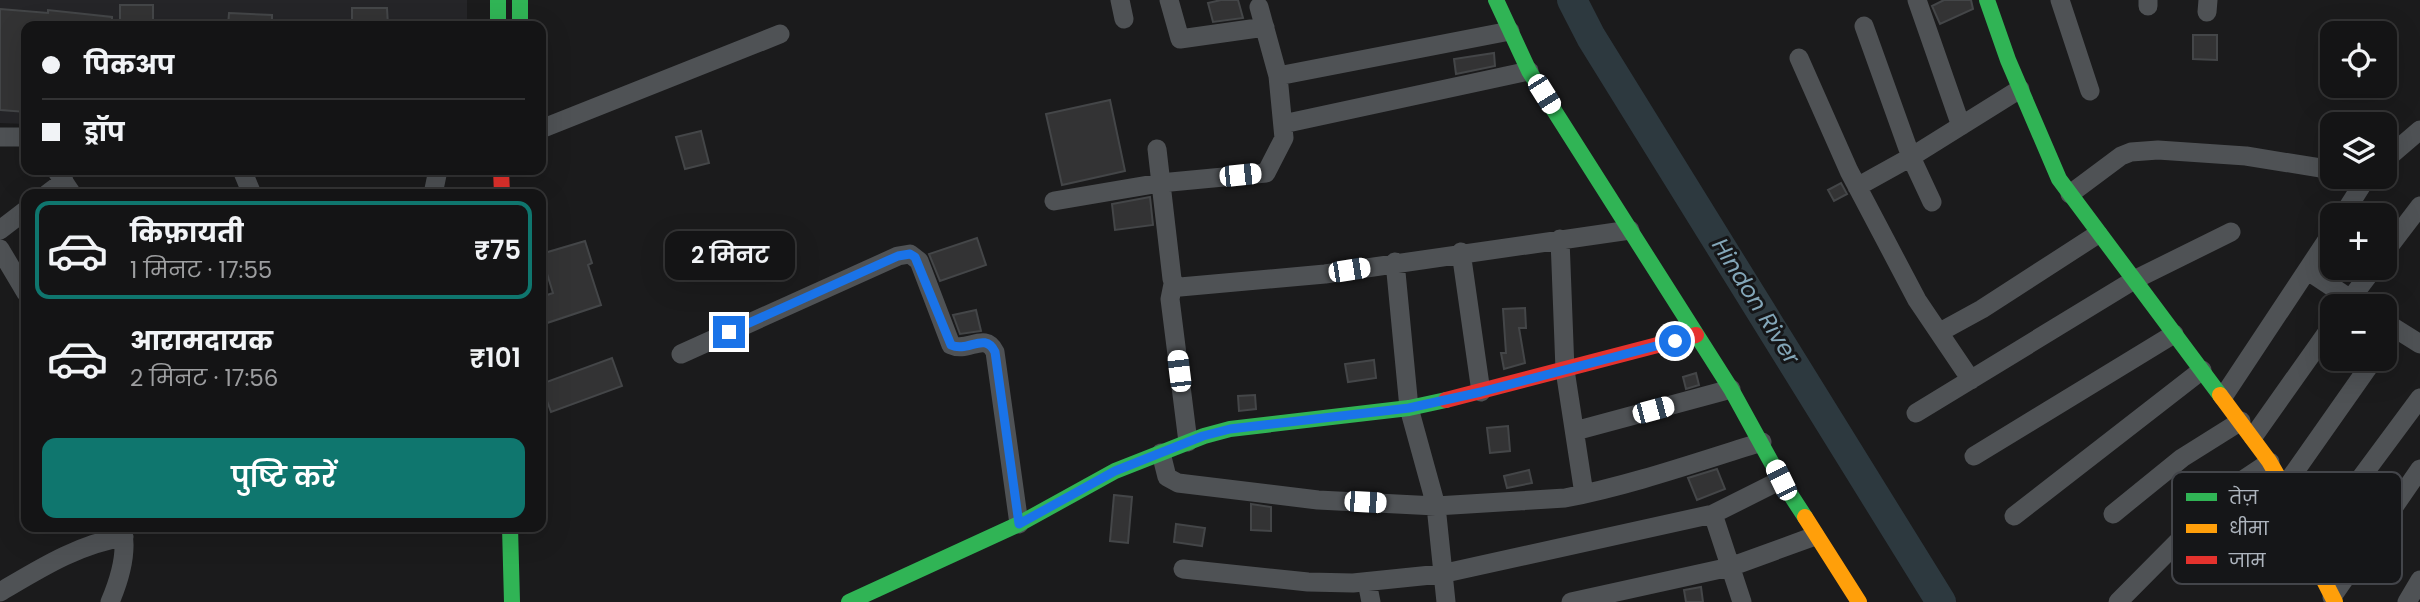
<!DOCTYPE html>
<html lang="hi">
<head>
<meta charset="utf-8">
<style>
  :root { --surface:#141415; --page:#1d1d1e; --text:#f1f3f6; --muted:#9d9ea0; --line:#333334; --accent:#0f766e }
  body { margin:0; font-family:Poppins,"Noto Sans Devanagari",sans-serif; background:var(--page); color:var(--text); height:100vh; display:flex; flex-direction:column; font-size:26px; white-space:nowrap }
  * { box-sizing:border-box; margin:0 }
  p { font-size:23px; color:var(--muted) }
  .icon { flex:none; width:38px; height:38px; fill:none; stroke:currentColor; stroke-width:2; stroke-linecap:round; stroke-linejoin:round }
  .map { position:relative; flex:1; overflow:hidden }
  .sheet { position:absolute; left:21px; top:189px; width:525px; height:343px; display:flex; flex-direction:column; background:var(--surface); border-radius:14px; box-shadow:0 7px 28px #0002,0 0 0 2px var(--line) }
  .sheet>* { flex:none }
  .hud { position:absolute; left:21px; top:21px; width:525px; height:154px; border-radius:14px; box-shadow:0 7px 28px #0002,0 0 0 2px var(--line); display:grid; align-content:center; height:154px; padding:0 21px; background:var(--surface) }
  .fabs { position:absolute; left:2320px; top:21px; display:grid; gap:14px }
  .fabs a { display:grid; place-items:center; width:77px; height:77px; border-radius:14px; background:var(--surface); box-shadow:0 7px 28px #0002,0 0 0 2px var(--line); font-size:35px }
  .end { position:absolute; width:32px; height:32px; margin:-16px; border:9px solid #1a73e8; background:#fff; box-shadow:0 0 0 4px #fff }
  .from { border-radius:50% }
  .bubble { position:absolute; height:49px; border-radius:14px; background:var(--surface); box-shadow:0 7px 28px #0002,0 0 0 2px var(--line); font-size:23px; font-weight:600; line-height:49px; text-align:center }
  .car { position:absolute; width:21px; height:42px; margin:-21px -10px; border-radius:9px; box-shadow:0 0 5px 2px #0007; background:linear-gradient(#fff 24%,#345 0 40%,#fff 0 76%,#345 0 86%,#fff 0) }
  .hud b { display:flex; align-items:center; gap:24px; height:66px; font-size:26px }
  .hud b+b { border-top:2px solid var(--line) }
  .hud i { width:18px; height:18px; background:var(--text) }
  ul { padding:12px 0 0; list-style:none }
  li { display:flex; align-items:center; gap:21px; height:98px; margin:0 14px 10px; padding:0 7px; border:4px solid transparent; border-radius:14px }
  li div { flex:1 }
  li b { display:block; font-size:26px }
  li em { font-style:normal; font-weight:600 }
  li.active { border-color:var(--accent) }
  li>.icon { width:63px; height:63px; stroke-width:1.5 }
  .button { display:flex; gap:14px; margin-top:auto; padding:14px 21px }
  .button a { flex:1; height:80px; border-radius:14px; background:var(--accent); color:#fff; font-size:28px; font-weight:600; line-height:80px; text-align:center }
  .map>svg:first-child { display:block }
</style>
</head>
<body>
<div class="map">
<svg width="2420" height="602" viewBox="0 0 2420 602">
  <rect width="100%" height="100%" fill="#1b1b1c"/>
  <path fill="#252528" d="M0,0H467V26H26V124L0,123Z"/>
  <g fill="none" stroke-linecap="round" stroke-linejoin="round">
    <path stroke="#2d393f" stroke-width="30" d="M1572,0L1591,37L1941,602"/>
  </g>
  <path fill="#333334" stroke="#444648" stroke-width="2" d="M1221,0H1238L1243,18L1213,22L1208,3Z
    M1944,0H1971L1973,9L1940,24L1932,6Z
    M120,5H153V26H120Z
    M352,8H387L388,26H352Z
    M0,9L48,13V10L112,17V26H26V112L0,110Z
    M229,13L272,15V26H228Z
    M2193,35H2217V60L2193,59Z
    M1494,53L1495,66L1456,74L1454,59Z
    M1110,100L1125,171L1062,185L1046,114Z
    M701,131L709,163L685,169L676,137Z
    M1841,183L1847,194L1834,201L1828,190Z
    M1150,197L1153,225L1115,230L1112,204Z
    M977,238L986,265L940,281L929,254Z
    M585,241L592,263L588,265L601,305L541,325V297L553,293L541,254Z
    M1525,308L1526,328H1519L1525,363L1504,369L1501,353H1506L1503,309Z
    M976,310L981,331L960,334L953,315Z
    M612,358L622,386L551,412L541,384Z
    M1374,360L1376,378L1348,382L1345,364Z
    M1696,373L1699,385L1686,389L1683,377Z
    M1255,395L1256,409L1239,411L1238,396Z
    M1508,426L1510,451L1490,453L1487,428Z
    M1717,469L1725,489L1697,500L1688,478Z
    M1529,470L1532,483L1507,488L1504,476Z
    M1114,495L1132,497L1128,543L1110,541Z
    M1251,504L1271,507V531L1251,530Z
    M1176,524L1205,528L1202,546L1174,542Z
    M1701,587L1703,602H1686L1684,590Z"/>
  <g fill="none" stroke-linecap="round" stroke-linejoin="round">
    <path stroke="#4f5255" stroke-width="19" d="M1120,0L1124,19
      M1169,0L1180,39L1265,27
      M1917,0L1961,126
      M2060,0L2090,91
      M2148,6V0
      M1259,7L1278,76L1510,31
      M2207,12L2208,0
      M1864,26L1911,157L1932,202
      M1799,58L1849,171L1917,300L1971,380
      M1283,124L1529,71
      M541,129L780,34
      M0,137H26
      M1157,149L1172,279L1175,285L1180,287L1325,274L1630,230
      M2385,160L2420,130
      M56,170L72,194
      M242,170L252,194
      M1857,187L1911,157L2020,89
      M47,194L64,181
      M433,194L438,170
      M2070,194L2121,156L2131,152L2158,150L2246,156L2333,170
      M1054,201L1160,183L1266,173L1284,138L1278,76
      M2343,215L2367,177
      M0,230L26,210
      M1560,239L1565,370L1584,494
      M0,249L26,293
      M1461,252L1481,392
      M2385,252L2420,206
      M1395,262L1409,408L1436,506L1446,602
      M2308,271L2361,306
      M1173,284L1170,299L1188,442
      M2345,306L2374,268
      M2385,322L2420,344
      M1940,332L1982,309L2098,234
      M681,354L898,256L910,254L919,261L951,345C968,353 985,331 995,352L1019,524
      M2223,397L2333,231
      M1916,413L2134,280L2231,232
      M1575,431L1731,389
      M2253,437L2333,324
      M1161,453L1167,477L1178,483L1318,500L1436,506L1565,498C1632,485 1697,462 1762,442
      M1974,456L2174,334
      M2284,487L2374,359
      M1713,514L1742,602
      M2113,514L2182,458L2241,421
      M2014,516L2202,370
      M2308,549L2420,398
      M1183,569L1308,582L1353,583L1441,574L1713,514L1781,480
      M1367,582L1371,602
      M0,592C39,569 78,544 124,537
      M2332,597L2420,469
      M110,602C119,581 128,551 122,528
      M1571,602L1730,567L1815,536
      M2118,602L2231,488L2270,462
      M2407,602L2420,580"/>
    <path stroke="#30b455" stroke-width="16" d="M498,0V26
      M520,0V26
      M1496,0L1529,71L1731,389L1781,480L1805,517
      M1987,0L2008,60L2059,179L2220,395
      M510,527L512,602
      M849,602L1019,524L1115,471L1204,436L1230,429L1409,408L1446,400"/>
    <path stroke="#ff9f0a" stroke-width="16" d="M2220,395L2269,461L2284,487L2308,549L2335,602
      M1805,517L1859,602"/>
    <path stroke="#e5322d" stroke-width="16" d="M501,170L502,194
      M1446,400L1696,335"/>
  </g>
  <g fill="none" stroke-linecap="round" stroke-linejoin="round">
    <path stroke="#1a73e8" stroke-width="9" d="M729,332L898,256L910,254L915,257L951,345C968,353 985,331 995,352L1019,524L1115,471L1203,436L1230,429L1409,408L1481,392L1675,341"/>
  </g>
  <g text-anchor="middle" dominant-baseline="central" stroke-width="6" stroke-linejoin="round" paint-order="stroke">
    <g font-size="23" font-style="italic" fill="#83a6b8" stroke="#151618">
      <text transform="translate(1756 301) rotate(58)">Hindon River</text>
    </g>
  </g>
  <rect x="2172" y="472" width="230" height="112" rx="10" fill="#151618" stroke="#43454a" stroke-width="2"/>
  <rect x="2186" y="493" width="31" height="8" fill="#30b455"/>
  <rect x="2186" y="524" width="31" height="9" fill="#ff9f0a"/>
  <rect x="2186" y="556" width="31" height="8" fill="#e5322d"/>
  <g font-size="19" fill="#adb4bd">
    <text x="2229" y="504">तेज़</text>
    <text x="2229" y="535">धीमा</text>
    <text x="2229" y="567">जाम</text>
  </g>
</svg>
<div class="fabs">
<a><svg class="icon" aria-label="locate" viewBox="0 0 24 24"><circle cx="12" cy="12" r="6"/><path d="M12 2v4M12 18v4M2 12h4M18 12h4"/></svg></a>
<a><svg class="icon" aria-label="layers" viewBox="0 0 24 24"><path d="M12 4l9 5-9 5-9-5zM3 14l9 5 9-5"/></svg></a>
<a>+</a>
<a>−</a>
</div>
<i class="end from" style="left:1675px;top:341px"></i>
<i class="end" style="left:729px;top:332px"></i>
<div class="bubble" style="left:665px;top:231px;width:130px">2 मिनट</div>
<i class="car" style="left:1544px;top:94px;rotate:148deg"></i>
<i class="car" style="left:1240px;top:175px;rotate:84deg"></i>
<i class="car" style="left:1349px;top:270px;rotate:81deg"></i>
<i class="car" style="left:1179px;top:371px;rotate:353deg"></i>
<i class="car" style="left:1653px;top:410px;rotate:75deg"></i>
<i class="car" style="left:1781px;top:480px;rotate:334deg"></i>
<i class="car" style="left:1365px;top:502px;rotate:93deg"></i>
<div class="hud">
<b><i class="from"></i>पिकअप</b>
<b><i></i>ड्रॉप</b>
</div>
<section class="sheet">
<ul>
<li class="active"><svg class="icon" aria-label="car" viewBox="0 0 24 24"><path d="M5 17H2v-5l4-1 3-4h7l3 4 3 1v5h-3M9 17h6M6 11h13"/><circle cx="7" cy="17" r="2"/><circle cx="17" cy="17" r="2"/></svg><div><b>किफ़ायती</b><p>1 मिनट · 17:55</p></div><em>₹75</em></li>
<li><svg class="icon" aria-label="car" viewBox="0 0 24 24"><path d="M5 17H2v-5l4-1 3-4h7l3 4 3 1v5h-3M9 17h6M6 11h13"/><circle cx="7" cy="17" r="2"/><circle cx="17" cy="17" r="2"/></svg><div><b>आरामदायक</b><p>2 मिनट · 17:56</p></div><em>₹101</em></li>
</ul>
<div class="button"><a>पुष्टि करें</a></div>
</section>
</div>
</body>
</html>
